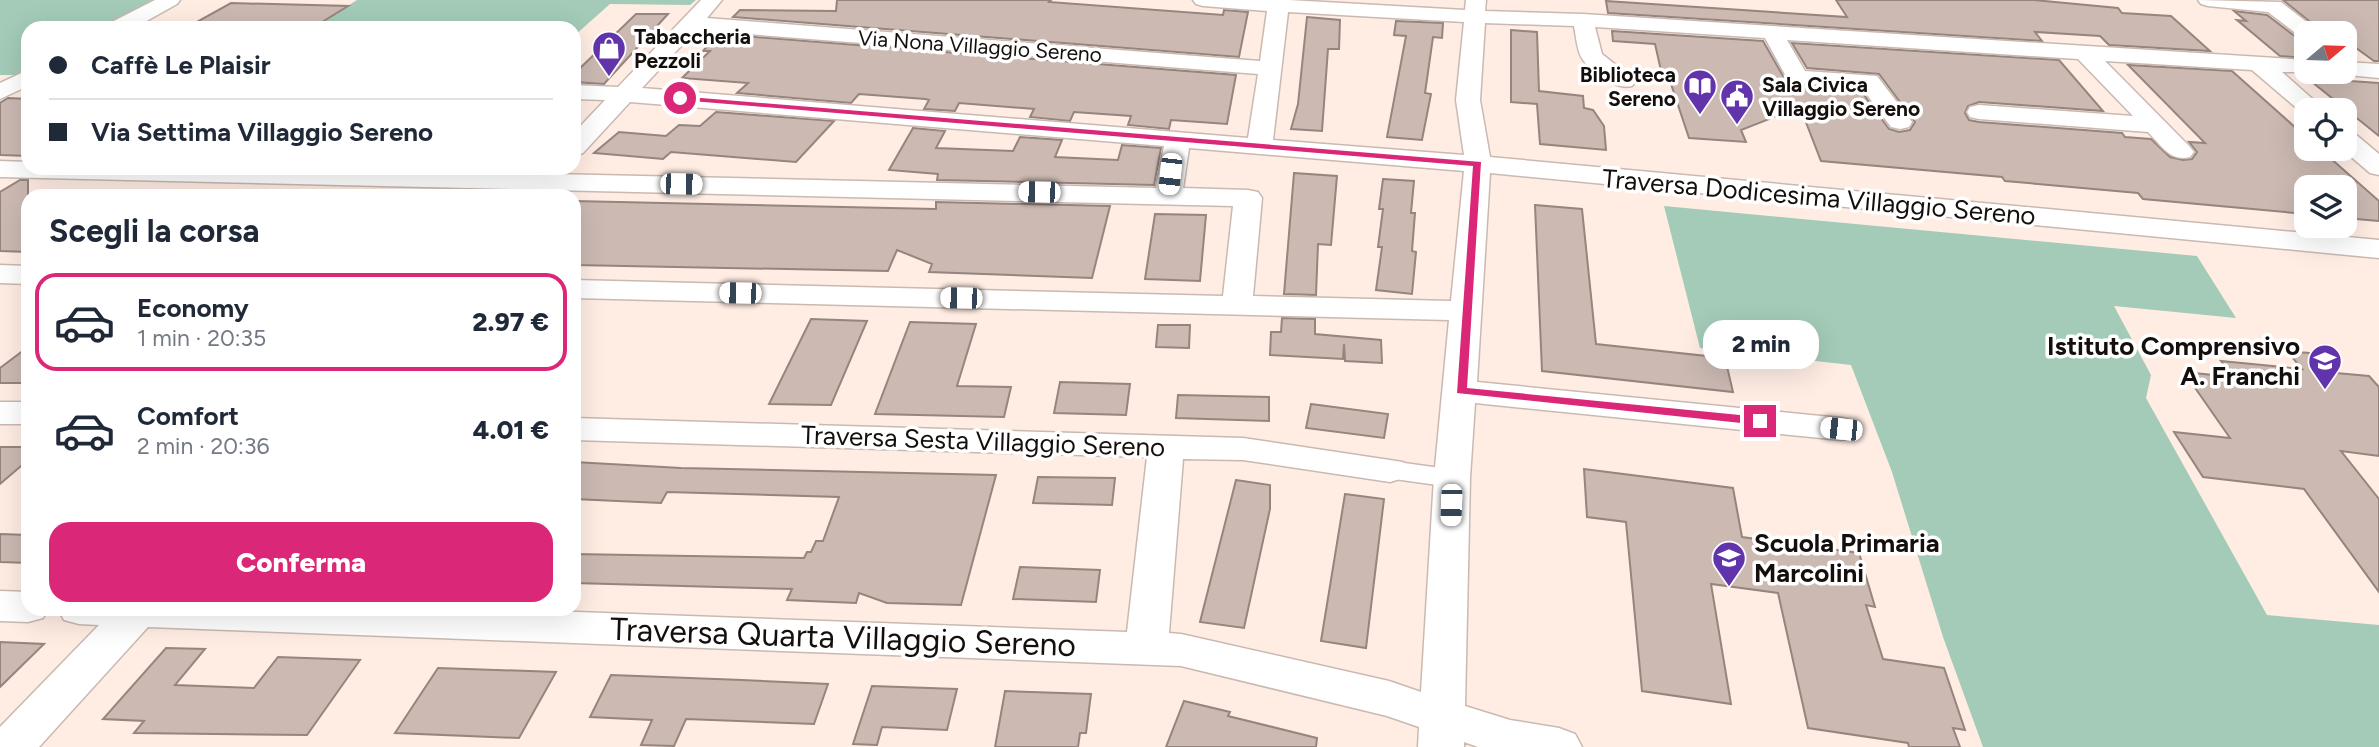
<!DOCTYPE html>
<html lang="it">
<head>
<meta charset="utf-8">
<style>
  :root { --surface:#fff; --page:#f2f2f3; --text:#1f2937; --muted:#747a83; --line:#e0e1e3; --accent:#db2777 }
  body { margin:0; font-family:Figtree,sans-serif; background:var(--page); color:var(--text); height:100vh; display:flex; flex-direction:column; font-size:26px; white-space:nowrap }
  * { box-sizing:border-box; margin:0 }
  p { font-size:23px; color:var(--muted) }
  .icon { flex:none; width:38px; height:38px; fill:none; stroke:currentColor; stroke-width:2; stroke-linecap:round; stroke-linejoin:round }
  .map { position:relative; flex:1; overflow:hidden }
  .details { position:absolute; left:21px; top:189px; width:560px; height:427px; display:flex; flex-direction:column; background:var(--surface); border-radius:21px; box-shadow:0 7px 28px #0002 }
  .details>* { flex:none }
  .hud { position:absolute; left:21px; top:21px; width:560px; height:154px; border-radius:21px; box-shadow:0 7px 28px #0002; display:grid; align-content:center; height:154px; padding:0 28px; background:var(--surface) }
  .needle { width:46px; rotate:71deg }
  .tools { position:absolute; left:2294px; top:21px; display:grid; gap:14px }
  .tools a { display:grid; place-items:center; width:63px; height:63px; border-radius:14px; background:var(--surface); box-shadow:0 7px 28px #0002; font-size:35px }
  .end { position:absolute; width:32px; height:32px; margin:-16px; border:9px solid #db2777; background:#fff; box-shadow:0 0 0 4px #fff }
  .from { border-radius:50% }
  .bubble { position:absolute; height:49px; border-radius:21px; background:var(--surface); box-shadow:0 7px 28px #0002; font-size:23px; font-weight:800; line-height:49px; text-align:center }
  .car { position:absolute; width:21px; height:42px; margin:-21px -10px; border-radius:9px; box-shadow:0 0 5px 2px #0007; background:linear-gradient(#fff 24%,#345 0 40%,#fff 0 76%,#345 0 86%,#fff 0) }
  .hud b { display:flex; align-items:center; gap:24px; height:66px; font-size:26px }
  .hud b+b { border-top:2px solid var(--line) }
  .hud i { width:18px; height:18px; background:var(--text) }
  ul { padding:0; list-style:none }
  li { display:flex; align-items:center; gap:21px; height:98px; margin:0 14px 10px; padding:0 14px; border:4px solid transparent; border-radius:21px }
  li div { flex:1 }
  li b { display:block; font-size:26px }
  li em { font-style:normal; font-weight:800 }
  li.current { border-color:var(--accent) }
  li>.icon { width:63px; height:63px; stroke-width:1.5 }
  h2 { padding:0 28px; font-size:32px; line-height:84px }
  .action { display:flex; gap:14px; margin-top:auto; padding:14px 28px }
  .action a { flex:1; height:80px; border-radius:21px; background:var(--accent); color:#fff; font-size:28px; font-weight:800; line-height:80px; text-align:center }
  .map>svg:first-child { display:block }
</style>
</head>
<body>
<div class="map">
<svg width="2379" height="747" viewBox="0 0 2379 747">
  <rect width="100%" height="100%" fill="#ffede4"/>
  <path fill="#a3cbb7" d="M0,0H160L109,28H28V72L22,75H0Z
    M357,0H696L690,5L610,4L574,36V28H313Z
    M1664,206L2197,256L2236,318L2114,306L2151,375L2146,398L2267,615L2379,625V747H1983L1943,637L1892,472L1851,365L1700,348Z"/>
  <path fill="#cbb9b2" stroke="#95857e" stroke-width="2" d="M837,0H1051L1049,2L1223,15L1224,10L1248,12L1239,57L733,17L740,10L836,11Z
    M1836,0H2034L2118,8L2122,13L2171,16L2210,51L2109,45L2100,36L2035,32L2042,41L1608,13L1606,1L1847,17Z
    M2283,0H2379V61H2374L2345,40V33H2324Z
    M231,3L348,6L314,27L193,24Z
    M2234,11L2267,15L2300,40L2306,41V58L2280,56L2237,20L2246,21Z
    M636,14H668L604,84L574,82V74Z
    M1307,17L1340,20L1339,49H1328L1322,131L1291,129L1298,104Z
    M1396,21L1443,23L1442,38L1433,37L1425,93L1431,94L1422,140L1387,137L1406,36L1394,35Z
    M1511,30L1537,32L1539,91L1583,96L1584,108L1593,110L1604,126L1606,150L1540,144L1537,104L1511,102Z
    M1612,31L1763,41L1787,83L1861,91L1889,129L1899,132L1910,130L1915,122L1879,74L1807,68L1792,43L2059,60L2103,111L1979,102L1968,106L1965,113L1969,120L1979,122L2122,133L2125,137L2151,139L2170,157L2183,160L2192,159L2197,152L2189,142L2205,143L2128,65L2232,71L2306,137V149H2320L2379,201V221L2345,218V187H2306V214L2143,199L2138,193L2005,181L2002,177L1821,161L1800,107L1741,130L1746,142L1689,138L1668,75H1662L1655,44L1613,41Z
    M718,34L1236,75L1227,124L1171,120L1169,129L1128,125L1131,116L1074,112L1070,121L1030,117L1034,109L959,103L955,111L924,109L929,100L925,99L859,94L851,103L737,93L748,83L682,78L710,51H703Z
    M2307,78L2379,83V136Z
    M8,98L28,99V156L0,155V103Z
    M716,112L834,121L796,162L671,152L663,159L594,153L619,132L666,136L679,125L700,126Z
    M913,128L945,131L936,148L1013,151L1020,137L1062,140L1055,157L1118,160L1122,145L1161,148L1154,185L937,180L938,174L889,170Z
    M1294,173L1337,176L1331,245L1318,244L1316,295L1284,294Z
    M1383,179L1414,181L1411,213H1415L1412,251L1416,252L1412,294L1376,290L1382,247H1378L1383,209H1379Z
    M20,180H28V252L0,251V192Z
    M574,201L936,209V202L1110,206L1092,278L929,272L932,264L897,250L888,271L574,265Z
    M1535,205L1582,209L1596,344L1725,358L1733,392L1542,371Z
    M1155,214L1206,215L1200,281L1145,279Z
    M1282,318L1315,319V334L1381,340L1382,363L1345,361L1344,344L1343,359L1270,355L1271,332H1281Z
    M811,319L867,321L831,405L769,404Z
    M910,322L976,324L957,386L1011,387L1004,417L875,414Z
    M1158,325H1190L1189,348L1156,347Z
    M28,347V383H0V368Z
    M2287,351L2320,354L2336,373L2369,376L2379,387V456L2341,451L2379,499V592L2304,489L2203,477L2174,432L2230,438L2184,372L2233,377L2221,361L2302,369Z
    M1060,382L1130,384L1126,415L1054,413Z
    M1178,395L1269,397V421L1176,418Z
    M1311,404L1388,414L1384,438L1306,428Z
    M0,447H28V460L0,484Z
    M574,462L681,468L996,475L961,605L887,603L859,593L856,603L787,600L792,589L574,583V554L804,558L807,552H811L816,541H823L839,497L667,492L661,503L574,499Z
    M1584,469L1733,488L1742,537L1859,553L1875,607L1866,605L1883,659L1944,668L1965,730L1953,728L1960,747H1909L1908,743L1808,728L1778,593L1711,584L1731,704L1642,691L1626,522L1587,517Z
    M1038,477L1115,478L1112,505L1033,503Z
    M1236,480L1270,485V509L1244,628L1200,622Z
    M1345,494L1384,499L1366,648L1321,641Z
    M0,534L28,535V563L0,562Z
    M1020,567L1100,570L1096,602L1013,599Z
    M0,642L44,644L0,687Z
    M166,648L205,649L175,685L254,688L278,657L360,660L307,735L134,733L144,721L103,719Z
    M438,668L556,672L519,738L395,733Z
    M611,675L742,680L828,684L814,724L686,719L674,746L641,745L652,720L590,717Z
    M872,686L957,689L947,730L882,727L877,745L853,744Z
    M1005,691L1091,694L1086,733H1080L1078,747H995Z
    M1184,701L1230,712L1228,716L1317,738L1316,747H1166Z"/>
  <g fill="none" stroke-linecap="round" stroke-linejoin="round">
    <g stroke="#cab9b1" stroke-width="3">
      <path id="pedestrian" d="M1390,461L1462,471L1467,478L1462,485L1452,487L1380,477L1376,470L1380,463Z"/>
    </g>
    <g stroke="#cab9b1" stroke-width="3">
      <path id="minor" d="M155,0H180L177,4L134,28H107L110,23Z
        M701,0H722L707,18L1260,61L1267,11L1203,6L1196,4L1193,0H1289L1465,10L1466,0H1486L1485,11L1583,14L2306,60V72H2314H2282L2325,110H2306V116L2252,70L2105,61L2190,147L2194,152L2190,157C2170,162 2161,145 2148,132L1979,119L1970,117L1967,112L1970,107L1979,105L2133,116L2078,59L1787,40L1805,71L1877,76L1912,122L1909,127L1900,129L1891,127L1862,88L1789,82L1765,38L1595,27L1602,54L1636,81L1632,86C1616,90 1593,73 1583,60C1577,52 1576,36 1574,26L1485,23L1480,100L1490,157L2379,240V258L1490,173L1477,382L1841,418L1853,421L1859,429L1853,437L1841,440L1475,403L1470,478L1465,706L1510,720L1559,728L1575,734L1582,747H1478L1464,742V747H1418L1419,727L1387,716L1181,666L148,627L39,747H0V727L99,625L79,624L64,620L58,609H497L1127,632L1147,457L574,440V418L1243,438L1403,462L1408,470L1403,478L1390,482L1243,460L1183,459L1169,633L1181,634L1389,681L1421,692L1434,478L1449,320L574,298V280L1223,296L1233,206L0,177V161L28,162V168H298L1156,188L1164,146L630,102L583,153L574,156V133L605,100L574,99V85L618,87ZM1288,12L1464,22L1456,100L1464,155L1273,140ZM696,30L1258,74L1248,138L642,88ZM1189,148L1464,171L1451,301L1253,296L1262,198L1258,192L1248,190L1183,188Z
        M2198,0L2281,2L2321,33H2306V39L2302,38L2268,12L2208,6L2201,4Z
        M2345,62L2379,64V78L2337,74L2336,72H2345Z
        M28,70V86L0,99V83Z
        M2345,130L2354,133L2379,154V175L2370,173L2342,149H2345Z
        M0,265L28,266V284L0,283Z
        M0,402H28V424H0Z
        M0,591L28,592V609H48L43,618L28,622L0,621Z"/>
    </g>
    <use href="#pedestrian" fill="#fff" fill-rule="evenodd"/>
    <use href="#minor" fill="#fff" fill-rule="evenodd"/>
  </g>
  <path fill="#db2777" d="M677,96L1481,162L1467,388L1760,417L1766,421L1760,425L1457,393L1473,166L680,100Z"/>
  <defs>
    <g id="shop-pin" transform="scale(1.75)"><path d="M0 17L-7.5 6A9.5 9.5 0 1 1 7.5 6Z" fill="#6234ac" stroke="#fff"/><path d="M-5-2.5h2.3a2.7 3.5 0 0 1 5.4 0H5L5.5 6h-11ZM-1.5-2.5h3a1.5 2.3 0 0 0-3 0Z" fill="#fff"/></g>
    <g id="library-pin" transform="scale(1.75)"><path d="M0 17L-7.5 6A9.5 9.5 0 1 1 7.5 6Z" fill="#6234ac" stroke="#fff"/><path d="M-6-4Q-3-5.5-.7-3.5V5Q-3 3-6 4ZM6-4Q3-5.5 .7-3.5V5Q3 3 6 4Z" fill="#fff"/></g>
    <g id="civic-pin" transform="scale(1.75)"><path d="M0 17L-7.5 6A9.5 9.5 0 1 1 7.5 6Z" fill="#6234ac" stroke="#fff"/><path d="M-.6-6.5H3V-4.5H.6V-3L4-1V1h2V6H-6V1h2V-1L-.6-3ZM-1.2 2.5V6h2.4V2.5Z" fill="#fff"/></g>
    <g id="school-pin" transform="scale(1.75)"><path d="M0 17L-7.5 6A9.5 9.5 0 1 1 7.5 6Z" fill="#6234ac" stroke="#fff"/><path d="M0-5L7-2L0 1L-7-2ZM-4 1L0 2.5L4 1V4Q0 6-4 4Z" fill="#fff"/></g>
  </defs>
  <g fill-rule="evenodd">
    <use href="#shop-pin" x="609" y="48"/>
    <use href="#library-pin" x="1700" y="86"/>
    <use href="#civic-pin" x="1737" y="96"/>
    <use href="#school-pin" x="2325" y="361"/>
    <use href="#school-pin" x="1729" y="558"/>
  </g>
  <g text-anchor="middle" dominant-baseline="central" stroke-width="7" stroke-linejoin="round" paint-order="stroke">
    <g font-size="21" font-weight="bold" fill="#140f0c" stroke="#fff" text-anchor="start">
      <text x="634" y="36">Tabaccheria<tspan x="634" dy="24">Pezzoli</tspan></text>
      <text x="1676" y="74" text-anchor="end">Biblioteca<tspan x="1676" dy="24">Sereno</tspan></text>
      <text x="1762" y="84">Sala Civica<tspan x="1762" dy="24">Villaggio Sereno</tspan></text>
    </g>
    <g font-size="21" fill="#140f0c" stroke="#fff">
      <text transform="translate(980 46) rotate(4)">Via Nona Villaggio Sereno</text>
    </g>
    <g font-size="26" fill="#140f0c" stroke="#fff">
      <text transform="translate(1819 197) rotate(5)">Traversa Dodicesima Villaggio Sereno</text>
      <text transform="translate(983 441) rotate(2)">Traversa Sesta Villaggio Sereno</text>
    </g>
    <g font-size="26" font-weight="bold" fill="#140f0c" stroke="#fff" text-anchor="end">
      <text x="2300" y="346">Istituto Comprensivo<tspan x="2300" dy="30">A. Franchi</tspan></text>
      <text x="1754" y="543" text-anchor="start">Scuola Primaria<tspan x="1754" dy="30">Marcolini</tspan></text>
    </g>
    <g font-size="32" fill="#140f0c" stroke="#fff">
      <text transform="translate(843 637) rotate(2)">Traversa Quarta Villaggio Sereno</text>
    </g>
  </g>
</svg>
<div class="tools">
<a><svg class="needle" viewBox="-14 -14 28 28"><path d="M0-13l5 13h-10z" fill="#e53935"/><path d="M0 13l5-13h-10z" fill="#747a83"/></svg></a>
<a><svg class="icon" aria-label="locate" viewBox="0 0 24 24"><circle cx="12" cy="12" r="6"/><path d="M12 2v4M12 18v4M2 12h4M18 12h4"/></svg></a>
<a><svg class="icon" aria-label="layers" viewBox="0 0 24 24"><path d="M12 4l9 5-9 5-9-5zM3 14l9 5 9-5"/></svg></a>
</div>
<i class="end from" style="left:680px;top:98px"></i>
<i class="end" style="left:1760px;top:421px"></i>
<div class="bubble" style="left:1703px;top:320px;width:116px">2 min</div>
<i class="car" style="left:1170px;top:174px;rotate:186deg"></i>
<i class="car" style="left:681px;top:184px;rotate:91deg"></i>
<i class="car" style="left:1039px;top:192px;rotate:271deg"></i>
<i class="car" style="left:740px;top:293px;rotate:271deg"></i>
<i class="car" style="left:961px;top:298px;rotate:271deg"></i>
<i class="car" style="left:1841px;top:429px;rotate:276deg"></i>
<i class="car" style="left:1451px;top:505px;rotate:182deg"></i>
<div class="hud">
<b><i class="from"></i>Caffè Le Plaisir</b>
<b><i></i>Via Settima Villaggio Sereno</b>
</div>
<section class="details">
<h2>Scegli la corsa</h2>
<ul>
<li class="current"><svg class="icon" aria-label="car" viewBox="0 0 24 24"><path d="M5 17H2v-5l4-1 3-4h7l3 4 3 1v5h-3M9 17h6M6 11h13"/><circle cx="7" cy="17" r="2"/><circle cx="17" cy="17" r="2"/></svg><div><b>Economy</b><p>1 min · 20:35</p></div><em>2.97 €</em></li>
<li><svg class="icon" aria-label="car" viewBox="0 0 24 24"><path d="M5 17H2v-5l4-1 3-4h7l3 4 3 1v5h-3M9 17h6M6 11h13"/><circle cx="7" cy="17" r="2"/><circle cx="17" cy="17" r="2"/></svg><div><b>Comfort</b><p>2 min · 20:36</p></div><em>4.01 €</em></li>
</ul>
<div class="action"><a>Conferma</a></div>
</section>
</div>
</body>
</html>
